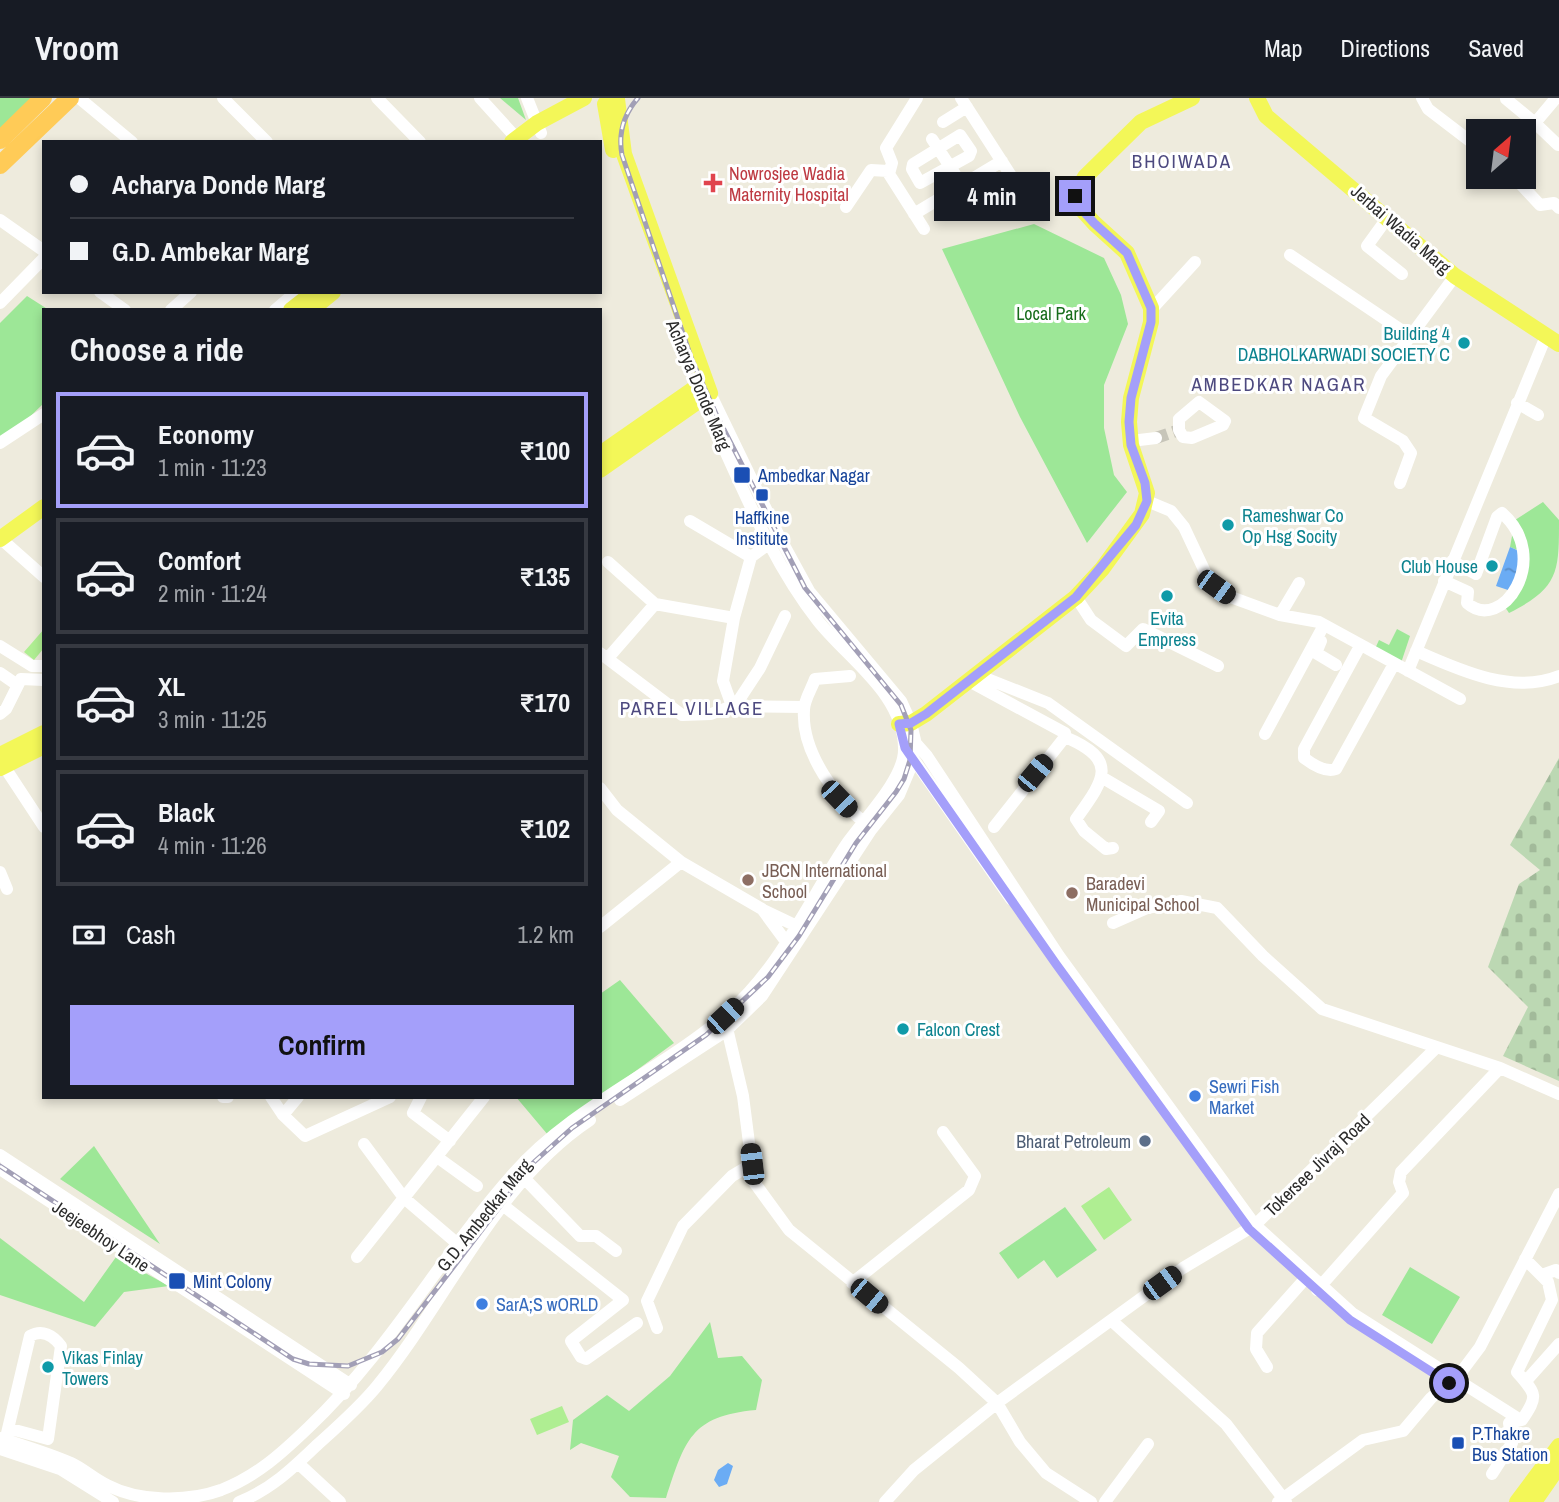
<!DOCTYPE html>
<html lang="en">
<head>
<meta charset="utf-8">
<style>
  :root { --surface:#171b24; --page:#20242c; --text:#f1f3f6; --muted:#9ea1a6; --line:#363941; --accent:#a49ffa }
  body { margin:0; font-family:"Archivo Narrow",sans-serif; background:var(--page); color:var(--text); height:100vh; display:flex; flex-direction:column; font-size:26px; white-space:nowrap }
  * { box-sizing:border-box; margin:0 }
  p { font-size:23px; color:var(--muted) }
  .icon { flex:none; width:38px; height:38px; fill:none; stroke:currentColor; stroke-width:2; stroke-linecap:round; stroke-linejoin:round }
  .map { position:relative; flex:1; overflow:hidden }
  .side { position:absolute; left:42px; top:210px; width:560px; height:791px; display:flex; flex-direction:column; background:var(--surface); border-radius:0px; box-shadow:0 4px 10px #0003 }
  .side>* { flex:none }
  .banner { position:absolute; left:42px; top:42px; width:560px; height:154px; border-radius:0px; box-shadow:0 4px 10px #0003; display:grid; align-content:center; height:154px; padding:0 28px; background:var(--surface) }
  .needle { width:46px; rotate:28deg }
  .tools { position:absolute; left:1466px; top:21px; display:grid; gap:14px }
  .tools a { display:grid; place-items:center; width:70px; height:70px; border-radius:0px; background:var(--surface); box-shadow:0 4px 10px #0003; font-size:35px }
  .end { position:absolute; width:32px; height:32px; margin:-16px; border:9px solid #a49ffa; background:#111; box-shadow:0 0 0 4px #111 }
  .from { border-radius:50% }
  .bubble { position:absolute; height:49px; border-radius:0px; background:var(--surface); box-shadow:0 4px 10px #0003; font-size:23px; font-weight:700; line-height:49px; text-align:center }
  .car { position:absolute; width:21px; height:42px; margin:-21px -10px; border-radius:9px; box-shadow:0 0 5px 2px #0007; background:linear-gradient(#222 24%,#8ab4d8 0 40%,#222 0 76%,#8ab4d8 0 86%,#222 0) }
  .banner b { display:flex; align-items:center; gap:24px; height:66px; font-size:26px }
  .banner b+b { border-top:2px solid var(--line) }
  .banner i { width:18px; height:18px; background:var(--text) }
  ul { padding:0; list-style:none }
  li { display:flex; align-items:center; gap:21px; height:116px; margin:0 14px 10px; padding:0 14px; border:4px solid var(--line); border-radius:0px }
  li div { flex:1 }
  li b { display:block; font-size:26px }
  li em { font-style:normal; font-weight:700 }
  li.on { border-color:var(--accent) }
  li>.icon { width:63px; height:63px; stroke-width:1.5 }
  h2 { padding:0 28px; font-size:32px; line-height:84px }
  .pay { display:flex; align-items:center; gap:18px; height:77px; padding:0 28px; font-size:26px }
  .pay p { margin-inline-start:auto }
  .action { display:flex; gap:14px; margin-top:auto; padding:14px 28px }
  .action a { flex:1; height:80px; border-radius:0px; background:var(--accent); color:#111; font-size:28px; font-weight:700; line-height:80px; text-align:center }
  header { display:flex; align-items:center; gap:42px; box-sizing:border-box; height:98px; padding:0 35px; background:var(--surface); border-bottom:2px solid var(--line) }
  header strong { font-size:33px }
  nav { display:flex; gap:38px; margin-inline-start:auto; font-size:24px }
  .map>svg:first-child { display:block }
</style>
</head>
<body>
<header>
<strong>Vroom</strong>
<nav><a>Map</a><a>Directions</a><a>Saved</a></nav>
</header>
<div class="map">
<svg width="1559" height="1404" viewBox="0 0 1559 1404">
  <defs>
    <pattern id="cemetery-stones" width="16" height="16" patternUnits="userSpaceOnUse" patternTransform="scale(1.75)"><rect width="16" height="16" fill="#bcd8b3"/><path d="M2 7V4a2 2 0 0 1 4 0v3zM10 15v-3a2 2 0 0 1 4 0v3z" fill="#a2ba9a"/></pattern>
    <pattern id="water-ripples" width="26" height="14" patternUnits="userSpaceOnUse" patternTransform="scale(1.75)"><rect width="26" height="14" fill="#6bacf4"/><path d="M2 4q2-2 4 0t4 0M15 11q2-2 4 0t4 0" fill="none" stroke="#588cc6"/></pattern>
  </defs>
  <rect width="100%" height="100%" fill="#eeebdd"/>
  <path fill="url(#cemetery-stones)" d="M1559,660V983L1503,958L1528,909L1488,869L1519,786L1540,772L1510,747Z"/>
  <path fill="#9de797" d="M0,0H35L0,34Z
    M500,0H518L526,22Z
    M1034,126L1104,160L1121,197L1128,226L1104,287V330L1114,377L1127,394L1087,445L1020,319L942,151Z
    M27,198L49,212H44V305L0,348V225Z
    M1543,404L1559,422C1559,474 1559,490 1509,515L1501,503L1511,493L1525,455L1510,449L1515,422Z
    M1397,531L1410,538L1400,568L1374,553L1379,542L1389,547Z
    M620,882L674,945L600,999V896Z
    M516,999H600L548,1037Z
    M94,1048L160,1146L60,1081Z
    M1065,1109L1097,1152L1057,1180L1044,1162L1018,1181L999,1155Z
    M0,1140L84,1204L116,1159L169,1188L124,1194L95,1229L0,1197Z
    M1410,1169L1460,1199L1432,1246L1382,1217Z
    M710,1224L718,1260L742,1258L762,1282L756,1312C690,1318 685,1343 666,1400L630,1399L611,1379L619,1358L581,1345L570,1352L573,1322L607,1297L629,1313L670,1278Z"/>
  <path fill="#afee92" d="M44,531V550L34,562L24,554Z
    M1109,1089L1132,1122L1104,1142L1081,1108Z
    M562,1308L569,1324L537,1337L530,1321Z"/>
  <path fill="url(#water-ripples)" d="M1510,449L1526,456L1511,493L1496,488Z
    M728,1365L733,1368L727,1386L719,1389L714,1382L718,1372Z"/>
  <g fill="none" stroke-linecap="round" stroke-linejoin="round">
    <path stroke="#c7c5b9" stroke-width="12" stroke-dasharray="12 6" stroke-linecap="butt" d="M1156,340L1179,332"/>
    <path stroke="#fff" stroke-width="12" d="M79,0L132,44
      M223,0L267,44
      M377,0L420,44
      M480,0L520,44
      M527,0L541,35
      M917,0L886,50L892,65L889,76L924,131
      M961,0L1035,115
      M1422,0L1428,11L1479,50
      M1506,1L1535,25L1556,0
      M943,24L967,9
      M1535,25L1558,47
      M960,37L971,53L969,58L920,85L912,71L913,66Z
      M932,41L962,87
      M1514,79L1540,107L1554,105L1559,110
      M846,109L871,72L888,73
      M914,116L1002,63
      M1388,119L1367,148L1402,176
      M0,122L44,153
      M1290,157L1410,238
      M100,194L125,212
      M0,205L44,160
      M171,212L191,194
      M275,212L296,194
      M1151,212L1195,164
      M1199,304L1225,323L1223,327L1192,340L1183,339L1179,332V321Z
      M1517,305L1538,317
      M1131,343L1156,340
      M0,345L44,316
      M1400,385L1411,355L1403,343L1364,320L1381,278L1455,178
      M1147,403L1171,413L1184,429L1207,478L1228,498L1280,517L1319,524L1460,601
      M690,423L751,459
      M0,440L44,479
      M608,464L655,506
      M1444,483L1468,494L1467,505C1502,536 1553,460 1502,415L1497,419L1476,476L1452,463
      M1076,499L1091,522L1126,548L1143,531L1218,568
      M1280,517L1299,485
      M1321,543L1316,555L1336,567
      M0,548L32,568H44
      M1360,548L1304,651V660C1312,666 1326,675 1336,671L1394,566
      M1416,553C1459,572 1512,597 1559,578
      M600,555L682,617L711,616L732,608L804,609
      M608,560L655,506L734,520
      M1408,573L1546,238
      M0,575L16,586
      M975,576L1048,605L1187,705
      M850,578L815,581C812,590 804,602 804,612C801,655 838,703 869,729
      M967,582L1065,635V639L994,729
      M732,608L723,583L734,520L751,459L770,445
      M735,608L760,570L785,518
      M0,616L6,611L21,581L44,582
      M1265,636L1324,527
      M1065,639C1120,662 1104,682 1076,721L1084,733L1106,751L1113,750
      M912,641L927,658L1059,858L1255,1127L1352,1215L1519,1321
      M910,656L1011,801
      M0,662L44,729
      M1103,680L1159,713L1151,724
      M600,690L617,712L681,764L762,811L787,845
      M0,774L7,791
      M763,812L803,831
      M1113,825L1147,810L1181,803L1217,810L1263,858L1322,911L1500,970L1559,996
      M600,829L681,764
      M726,926L743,998L754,1084L789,1132L959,1270L997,1305L1020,1344L1046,1375L1091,1404
      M223,999H228
      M271,999L283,1017L298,999
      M421,999L413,1015L450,1043
      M620,1002L726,933L762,898L871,732L899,697L910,671L915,642L911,625L901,603L809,493L780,440L710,295
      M283,1017L305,1038L390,999
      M364,1046L404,1100L459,1147
      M0,1057L351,1287
      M437,1059L477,1088
      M0,1071L344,1296
      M525,1081L580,1138H596L616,1153
      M504,1108L623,1202L571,1243L581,1259L586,1261L637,1225
      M357,1159L484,999
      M1542,1177L1556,1172L1559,1175
      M852,1185L969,1092L975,1078L943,1034
      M1317,1192L1403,1095L1399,1084L1401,1074L1500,970
      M1112,1223L1226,1326L1286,1404
      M657,1230L647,1203L683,1128L732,1078L752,1066
      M1267,1269L1256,1251L1257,1235L1305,1181
      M1526,1283L1559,1246
      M1513,1324L1522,1322C1539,1297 1536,1296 1517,1274L1552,1202L1548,1184L1525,1161
      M0,1340C24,1348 48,1355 71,1365C84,1371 94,1381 107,1387C139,1404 188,1404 221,1392C257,1378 282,1355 309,1329C390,1252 441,1157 514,1075C573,1008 661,973 728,915C782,868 809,801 848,744C864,721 904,681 904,652C905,597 849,562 818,523C767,458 737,375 701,301
      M0,1351L60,1371L113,1404
      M3,1352L30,1238C42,1231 53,1237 61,1248L48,1341L11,1331
      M299,1366L340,1404
      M1492,1376L1512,1345L1509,1325
      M239,1404C270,1392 292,1371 316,1348C337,1329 359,1310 377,1288C448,1202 495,1085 590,1022
      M885,1404L914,1372L997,1305L1183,1170L1255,1127L1436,950
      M1105,1404L1148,1346
      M1278,1404L1363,1342L1403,1333L1431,1300L1462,1273L1480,1249L1559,1096"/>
    <path stroke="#f3f758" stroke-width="16" d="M1257,0L1266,18L1455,178L1559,246
      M605,6L613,52
      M512,44L537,25L584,0
      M291,212L314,194
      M311,212L333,194
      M600,356L705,283
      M600,372L710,295L624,56L617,1
      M0,441L44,409
      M899,626L911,625L926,616L1076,499L1102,471L1142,416L1147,395L1131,347L1129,324L1131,300L1151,224V210L1127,155L1094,125L1076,105L1075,98L1085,79L1141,24L1192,0
      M0,657L44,635
      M0,670L44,648
      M1517,1404L1559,1348
      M1534,1404L1559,1368"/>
    <path stroke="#ffcb57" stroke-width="18" d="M0,42L43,0
      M0,67L70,0"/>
    <g stroke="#a29fb6" stroke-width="5">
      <path id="rail" d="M0,1068L293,1261L309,1266L348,1268L382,1254L398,1241L534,1064L572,1030L706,937L768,879L799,838L856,745L896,694L904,681L910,662L911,632L901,607L805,490L717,318L692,262L622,57C618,35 623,17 638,0"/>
    </g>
    <use href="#rail" stroke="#fff" stroke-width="2.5" stroke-dasharray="8" stroke-linecap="butt"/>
  </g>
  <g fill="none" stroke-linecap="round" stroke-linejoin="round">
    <path stroke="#a49ffa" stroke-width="9" d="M1075,98L1076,105L1094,125L1127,155L1151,210V224L1131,300L1129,324L1131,347L1145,385L1147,403L1136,427L1076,499L926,616L911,625L899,626L905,650L1056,866L1249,1131L1350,1222L1449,1285"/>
  </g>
  <path fill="#e0444e" stroke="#fff" stroke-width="2.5" d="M709.5 74.5h7v7h7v7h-7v7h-7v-7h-7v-7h7z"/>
  <g fill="#0f9aa8" stroke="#fff" stroke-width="2.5">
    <circle cx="1464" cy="245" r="7"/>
    <circle cx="1228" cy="427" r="7"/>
    <circle cx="1492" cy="468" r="7"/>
    <circle cx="1167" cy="498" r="7"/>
    <circle cx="903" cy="931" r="7"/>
    <circle cx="48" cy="1269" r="7"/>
  </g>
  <g fill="#1a4fb4" stroke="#fff" stroke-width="2.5">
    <rect x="733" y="368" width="18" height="18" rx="3.5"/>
    <rect x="755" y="390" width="14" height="14" rx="3.5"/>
    <rect x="168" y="1174" width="18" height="18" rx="3.5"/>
    <rect x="1451" y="1338" width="14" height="14" rx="3.5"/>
  </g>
  <g fill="#8d6e63" stroke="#fff" stroke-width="2.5">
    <circle cx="748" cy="782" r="7"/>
    <circle cx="1072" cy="795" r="7"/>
  </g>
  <g fill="#3f7fe0" stroke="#fff" stroke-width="2.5">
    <circle cx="1195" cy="998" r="7"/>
    <circle cx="482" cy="1206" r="7"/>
  </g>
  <circle fill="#5c6f8a" stroke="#fff" stroke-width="2.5" cx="1145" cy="1043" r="7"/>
  <g text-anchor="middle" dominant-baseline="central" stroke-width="6" stroke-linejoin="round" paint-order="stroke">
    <g font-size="18" fill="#be3a42" stroke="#fff" text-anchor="start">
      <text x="729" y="75">Nowrosjee Wadia<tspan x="729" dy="21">Maternity Hospital</tspan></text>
    </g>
    <g font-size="18" fill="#2b2b2b" stroke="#fff">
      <text transform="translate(1401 131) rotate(41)">Jerbai Wadia Marg</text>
      <text transform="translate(699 287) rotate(67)">Acharya Donde Marg</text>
      <text transform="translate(1317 1067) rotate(-44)">Tokersee Jivraj Road</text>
      <text transform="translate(484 1117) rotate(-51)">G.D. Ambedkar Marg</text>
      <text transform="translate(101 1138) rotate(34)">Jeejeebhoy Lane</text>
    </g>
    <g font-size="18" fill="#176d1b" stroke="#fff">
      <text x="1051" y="215">Local Park</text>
    </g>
    <g font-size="18" fill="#0d838f" stroke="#fff" text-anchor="start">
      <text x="1450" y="235" text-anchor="end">Building 4<tspan x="1450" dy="21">DABHOLKARWADI SOCIETY C</tspan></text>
      <text x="1242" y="417">Rameshwar Co<tspan x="1242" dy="21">Op Hsg Socity</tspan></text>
      <text x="1478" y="468" text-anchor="end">Club House</text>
      <text x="1167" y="520" text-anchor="middle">Evita<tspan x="1167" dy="21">Empress</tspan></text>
      <text x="917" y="931">Falcon Crest</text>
      <text x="62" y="1259">Vikas Finlay<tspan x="62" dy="21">Towers</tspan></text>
    </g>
    <g font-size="18" fill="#164399" stroke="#fff" text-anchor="start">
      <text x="758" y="377">Ambedkar Nagar</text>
      <text x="762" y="419" text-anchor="middle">Haffkine<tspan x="762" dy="21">Institute</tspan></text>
      <text x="193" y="1183">Mint Colony</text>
      <text x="1472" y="1335">P.Thakre<tspan x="1472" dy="21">Bus Station</tspan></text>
    </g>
    <g font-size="18" fill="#785e54" stroke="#fff" text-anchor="start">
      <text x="762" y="772">JBCN International<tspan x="762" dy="21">School</tspan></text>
      <text x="1086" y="785">Baradevi<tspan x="1086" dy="21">Municipal School</tspan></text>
    </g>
    <g font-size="18" fill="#366cbe" stroke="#fff" text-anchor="start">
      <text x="1209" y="988">Sewri Fish<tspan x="1209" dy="21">Market</tspan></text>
      <text x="496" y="1206">SarA;S wORLD</text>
    </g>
    <g font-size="18" fill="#4e5e75" stroke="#fff" text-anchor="end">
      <text x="1131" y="1043">Bharat Petroleum</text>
    </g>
    <g font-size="19" letter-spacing="2" fill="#4d497f" stroke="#fff">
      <text x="1182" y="63">BHOIWADA</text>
      <text x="1279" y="286">AMBEDKAR NAGAR</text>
      <text x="692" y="610">PAREL VILLAGE</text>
    </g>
  </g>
</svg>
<div class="tools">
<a><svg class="needle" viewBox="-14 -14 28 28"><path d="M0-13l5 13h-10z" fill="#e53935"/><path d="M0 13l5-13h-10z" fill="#9ea1a6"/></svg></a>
</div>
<i class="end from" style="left:1449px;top:1285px"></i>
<i class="end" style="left:1075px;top:98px"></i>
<div class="bubble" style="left:934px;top:74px;width:116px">4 min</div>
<i class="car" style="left:1216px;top:489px;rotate:126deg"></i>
<i class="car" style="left:1035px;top:675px;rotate:40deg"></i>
<i class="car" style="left:839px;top:701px;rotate:136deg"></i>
<i class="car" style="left:725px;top:918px;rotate:47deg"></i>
<i class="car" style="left:752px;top:1066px;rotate:353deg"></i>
<i class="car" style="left:1162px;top:1185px;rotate:54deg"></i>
<i class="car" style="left:869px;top:1198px;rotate:130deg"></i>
<div class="banner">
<b><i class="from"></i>Acharya Donde Marg</b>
<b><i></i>G.D. Ambekar Marg</b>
</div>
<section class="side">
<h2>Choose a ride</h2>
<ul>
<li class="on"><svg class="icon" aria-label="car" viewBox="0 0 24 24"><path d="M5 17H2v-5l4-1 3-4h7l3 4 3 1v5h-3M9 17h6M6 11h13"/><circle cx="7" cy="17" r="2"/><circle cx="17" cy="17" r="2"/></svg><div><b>Economy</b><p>1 min · 11:23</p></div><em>₹100</em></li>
<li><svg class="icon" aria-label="car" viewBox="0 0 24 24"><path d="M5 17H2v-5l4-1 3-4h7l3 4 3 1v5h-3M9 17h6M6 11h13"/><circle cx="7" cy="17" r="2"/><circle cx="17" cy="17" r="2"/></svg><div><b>Comfort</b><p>2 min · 11:24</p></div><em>₹135</em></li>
<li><svg class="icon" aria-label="car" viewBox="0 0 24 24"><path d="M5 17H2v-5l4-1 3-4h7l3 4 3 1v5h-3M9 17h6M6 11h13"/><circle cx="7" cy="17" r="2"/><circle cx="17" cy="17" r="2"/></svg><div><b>XL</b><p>3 min · 11:25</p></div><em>₹170</em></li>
<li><svg class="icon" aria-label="car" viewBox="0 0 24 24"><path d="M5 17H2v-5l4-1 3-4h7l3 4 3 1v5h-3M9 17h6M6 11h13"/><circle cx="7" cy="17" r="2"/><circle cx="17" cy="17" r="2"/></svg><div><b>Black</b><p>4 min · 11:26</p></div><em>₹102</em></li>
</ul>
<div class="pay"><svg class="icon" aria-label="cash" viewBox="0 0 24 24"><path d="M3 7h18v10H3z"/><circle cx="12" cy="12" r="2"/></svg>Cash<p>1.2 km</p></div>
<div class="action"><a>Confirm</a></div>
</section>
</div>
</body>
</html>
